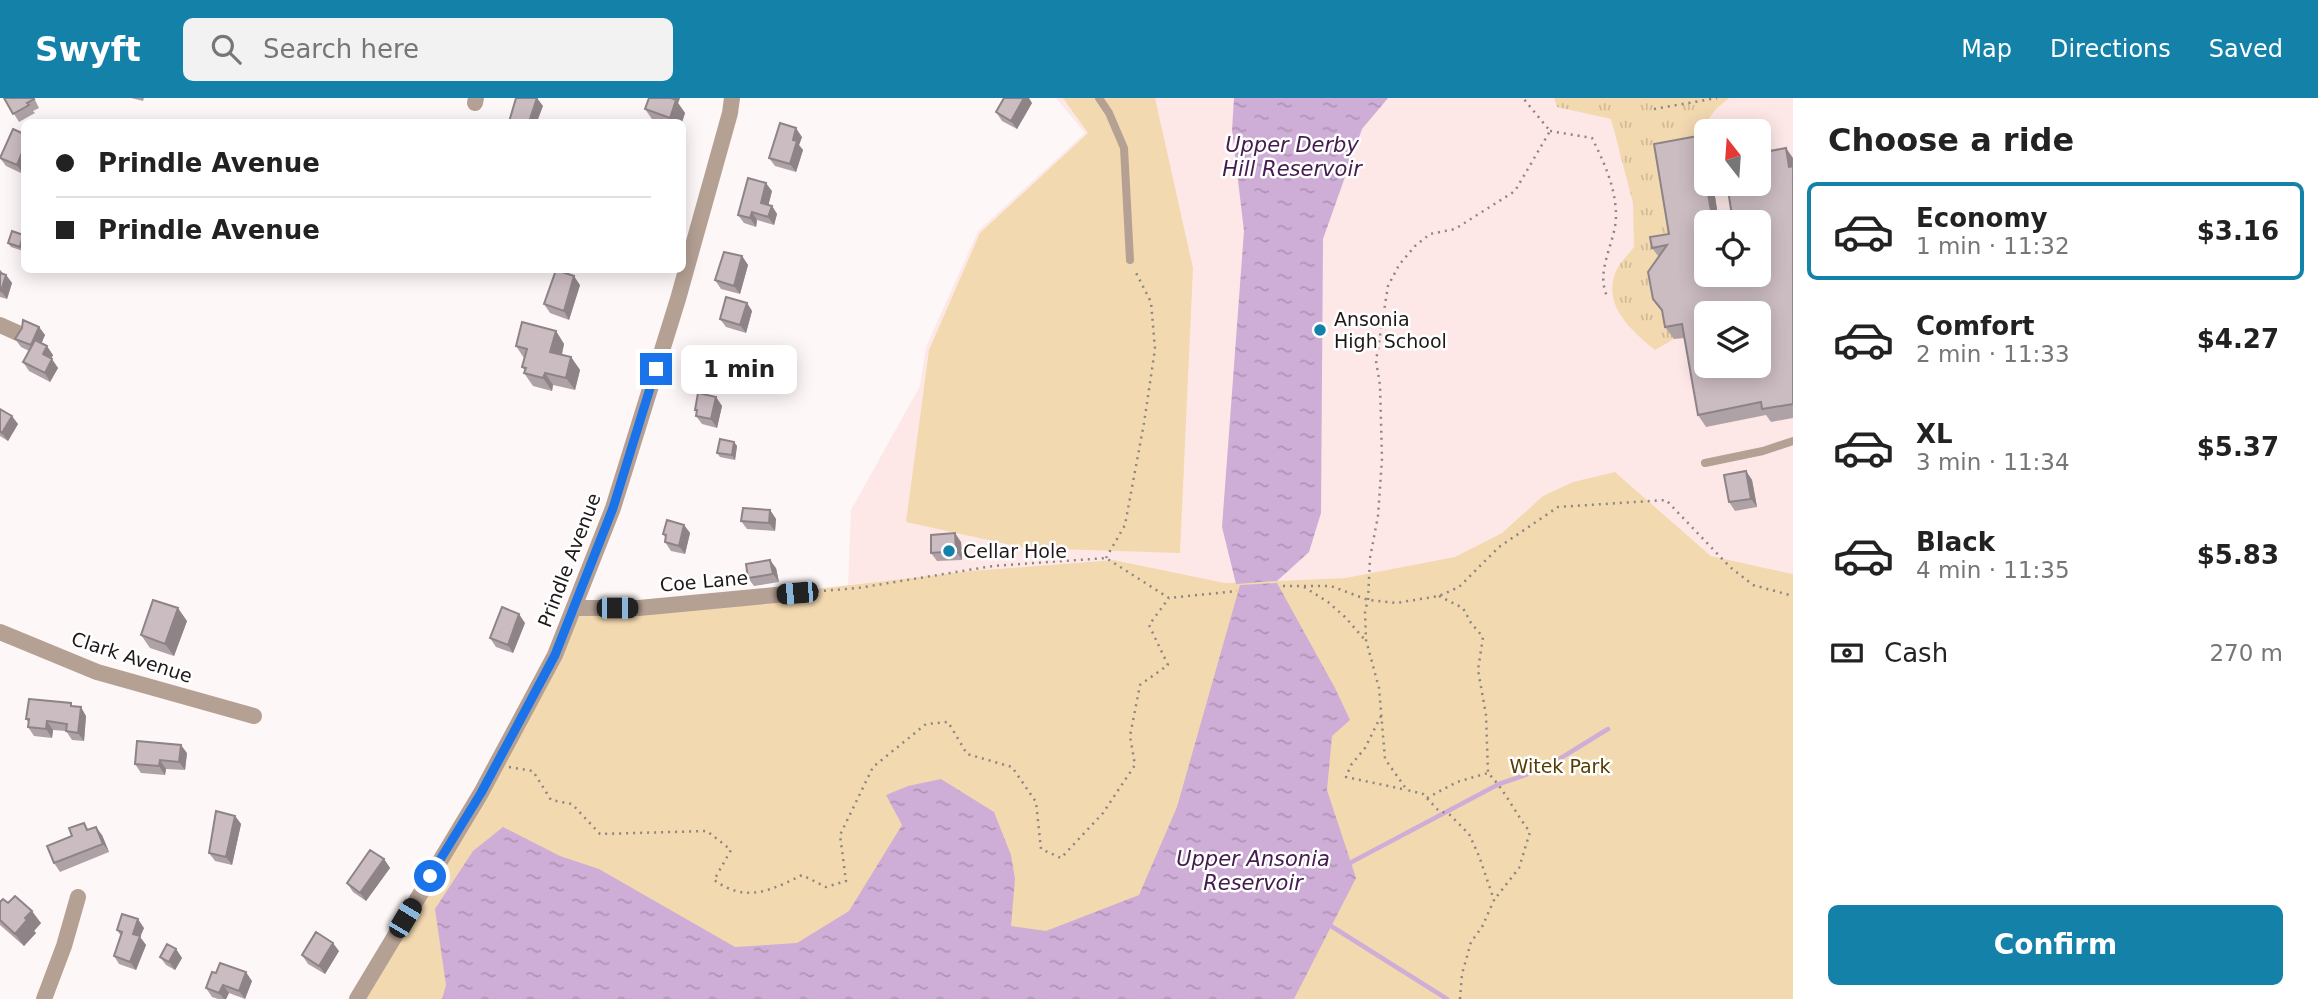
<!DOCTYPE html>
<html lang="en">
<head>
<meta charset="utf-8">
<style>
  :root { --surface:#fff; --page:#f2f2f2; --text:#222; --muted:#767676; --line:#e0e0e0; --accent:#1481a9 }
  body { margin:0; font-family:"DejaVu Sans",sans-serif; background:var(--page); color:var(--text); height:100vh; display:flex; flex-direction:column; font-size:26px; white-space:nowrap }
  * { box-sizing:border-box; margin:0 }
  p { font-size:23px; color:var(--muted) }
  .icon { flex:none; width:38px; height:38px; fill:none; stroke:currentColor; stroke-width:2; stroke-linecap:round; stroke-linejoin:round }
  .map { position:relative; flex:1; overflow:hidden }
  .side { display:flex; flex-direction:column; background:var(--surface); width:525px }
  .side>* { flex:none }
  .top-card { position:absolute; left:21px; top:21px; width:665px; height:154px; border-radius:10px; box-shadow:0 4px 18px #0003; display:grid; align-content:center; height:154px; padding:0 35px; background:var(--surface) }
  .needle { width:46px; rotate:343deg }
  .fabs { position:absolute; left:1694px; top:21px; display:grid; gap:14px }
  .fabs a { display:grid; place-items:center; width:77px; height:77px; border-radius:10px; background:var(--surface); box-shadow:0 4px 18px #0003; font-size:35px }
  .end { position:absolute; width:32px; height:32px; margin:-16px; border:9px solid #1a73e8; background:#fff; box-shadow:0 0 0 4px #fff }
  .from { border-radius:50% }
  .bubble { position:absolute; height:49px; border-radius:10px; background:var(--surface); box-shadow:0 4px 18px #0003; font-size:23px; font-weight:800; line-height:49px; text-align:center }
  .car { position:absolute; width:21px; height:42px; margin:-21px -10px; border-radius:9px; box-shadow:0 0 5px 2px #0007; background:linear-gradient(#222 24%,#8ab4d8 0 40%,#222 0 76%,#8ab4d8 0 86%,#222 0) }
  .top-card b { display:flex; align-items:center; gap:24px; height:66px; font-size:26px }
  .top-card b+b { border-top:2px solid var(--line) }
  .top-card i { width:18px; height:18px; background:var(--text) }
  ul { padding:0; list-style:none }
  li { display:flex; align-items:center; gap:21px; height:98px; margin:0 14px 10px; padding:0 21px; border:4px solid transparent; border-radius:10px }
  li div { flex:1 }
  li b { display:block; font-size:26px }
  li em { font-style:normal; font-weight:800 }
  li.current { border-color:var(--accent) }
  li>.icon { width:63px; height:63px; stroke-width:1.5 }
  h2 { padding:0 35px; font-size:32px; line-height:84px }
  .pay { display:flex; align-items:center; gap:18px; height:77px; padding:0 35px; font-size:26px }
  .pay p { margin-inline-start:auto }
  .button { display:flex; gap:14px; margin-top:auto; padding:14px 35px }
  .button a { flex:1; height:80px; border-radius:10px; background:var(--accent); color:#fff; font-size:28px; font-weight:800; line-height:80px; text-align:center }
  header { display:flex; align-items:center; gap:42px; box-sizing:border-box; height:98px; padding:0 35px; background:var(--accent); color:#fff }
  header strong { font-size:33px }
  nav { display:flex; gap:38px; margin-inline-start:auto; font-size:24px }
  .search { width:490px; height:63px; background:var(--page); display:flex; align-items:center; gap:18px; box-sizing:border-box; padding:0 24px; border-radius:10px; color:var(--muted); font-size:26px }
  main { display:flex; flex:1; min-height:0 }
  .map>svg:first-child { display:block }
</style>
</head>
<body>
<header>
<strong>Swyft</strong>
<div class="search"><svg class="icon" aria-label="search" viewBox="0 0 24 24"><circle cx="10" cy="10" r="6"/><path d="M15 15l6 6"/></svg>Search here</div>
<nav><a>Map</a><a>Directions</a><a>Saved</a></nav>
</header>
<main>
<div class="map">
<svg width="1793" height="901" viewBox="0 0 1793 901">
  <defs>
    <pattern id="grass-tufts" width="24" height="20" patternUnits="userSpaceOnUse" patternTransform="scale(1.75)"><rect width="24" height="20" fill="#f3d9b0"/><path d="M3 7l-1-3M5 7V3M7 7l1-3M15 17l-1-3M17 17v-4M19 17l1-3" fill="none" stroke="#d0ba97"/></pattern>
    <pattern id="water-ripples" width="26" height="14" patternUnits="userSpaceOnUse" patternTransform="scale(1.75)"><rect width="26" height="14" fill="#ceadd6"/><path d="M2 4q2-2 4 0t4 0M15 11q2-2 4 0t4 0" fill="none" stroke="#b094b7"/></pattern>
  </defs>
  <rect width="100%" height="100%" fill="#fef7f7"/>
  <path fill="#fde8e7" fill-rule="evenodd" d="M1056,0H1793V476L1711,458L1615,374L1543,398L1502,435L1455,460L1345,480L1225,485L1114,462L970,473L848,487L851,412L920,288L926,249L978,133L1085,35ZM1706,33H1759V86H1706ZM1706,124H1759V177H1706ZM1706,215H1759V268H1706Z"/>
  <path fill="url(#grass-tufts)" d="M1554,0H1729L1717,10L1699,33L1706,51L1678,148L1669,222L1674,241L1655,252C1632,233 1603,208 1615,176C1618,166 1628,157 1634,149L1633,105L1611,21L1557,9Z"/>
  <path fill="#f3d9b0" d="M1063,0H1155L1193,170L1180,455L1025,450L906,424L929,252L980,135L1088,35Z
    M1615,374L1711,458L1793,476V901H362L577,514L636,512L970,473L1114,462L1225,485L1345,480L1455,459L1502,435L1543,398L1573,384Z"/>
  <path fill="url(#water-ripples)" d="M1234,0H1388L1362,31L1323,141L1321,415L1309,454L1277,483L1236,486L1222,429L1244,133L1232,32Z
    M1277,485L1335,590L1350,622L1332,638L1327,692L1356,780L1294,901H442L446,887L435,811L473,753L503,729L560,758L599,771L735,849L797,845L849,813L902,727L886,697L908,688L941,681L994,714L1011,757L1015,781L1011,828L1046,833L1139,797L1177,709L1240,487Z"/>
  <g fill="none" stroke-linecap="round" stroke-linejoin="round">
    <path stroke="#ceadd6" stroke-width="4.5" d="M1346,767L1499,686L1543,671L1608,631
      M1326,827L1331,828L1447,901"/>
    <path stroke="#8c8585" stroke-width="2.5" stroke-dasharray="2 5" stroke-linecap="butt" d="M1654,11L1717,0
      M1550,33L1592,40C1604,64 1616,90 1616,118C1616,144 1595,172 1607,198
      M1106,460L1125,427L1144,325L1155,251L1151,204L1134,171
      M1283,488H1331L1368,502L1396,505L1439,498L1459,489L1499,449L1558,409L1666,402L1730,469L1753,487L1793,498
      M1304,489L1328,504L1345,519L1365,542
      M810,494L858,490L993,468L1106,460L1169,500L1237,493
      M1439,498L1463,510L1471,525L1483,539L1478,572L1486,617L1488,675C1505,692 1515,715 1530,734L1519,770L1494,802
      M1381,618L1365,650L1351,667L1346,679L1407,692
      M509,669L533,673L551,702L572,706L600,736L707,733L731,752L714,782C746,805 770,793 802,777L826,789L846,783L840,737L873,669L926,626L948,624L967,656L1012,669L1036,704L1041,751L1061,760L1103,715L1135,667L1130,638L1140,587L1168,567L1149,527L1169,500
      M1427,700L1457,684L1488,675
      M1460,901L1462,876L1471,844L1482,829L1494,802L1479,758L1469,736L1450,717L1438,712L1423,696L1407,692L1385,661L1379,590L1366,542L1365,513L1368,502L1370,460L1378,418L1382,361L1380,287L1376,263L1388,188L1399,167L1415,148L1430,136L1455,131L1515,93L1550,33L1523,0"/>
    <path stroke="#b5a094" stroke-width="8" d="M1099,0L1109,15L1124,50L1130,162
      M1705,365L1763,353L1793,343"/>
    <path stroke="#b5a094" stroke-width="16" d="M475,5L476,0
      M0,227L18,235
      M574,510H639L797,495
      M0,534L97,574L254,618
      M44,901L64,848L78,799
      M357,901L481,695L555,557L613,410L678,201L730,15L732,0"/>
  </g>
  <path fill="#afa2a7" d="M4,0H34L39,10L33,13L35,15L19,24Z
    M131,0H144L143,3Z
    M649,0H680L678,5L685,15L682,24H654L645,11Z
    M1032,5L1017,31L1002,23L996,14Z
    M24,36V72L23,76L6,68L0,60Z
    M1698,38L1706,50V86H1713L1719,124H1706V177L1793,60V320L1771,324L1766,317L1706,329L1698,317L1685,240L1674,241L1665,229L1663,215L1653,201L1659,159L1652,150L1669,136Z
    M802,39L799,47L803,52L796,74L775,68L769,60Z
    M772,93L768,107L772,108L777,116L774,127L757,122L756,129L744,125L738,117Z
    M24,139V147L23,153L11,149L8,145Z
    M742,158L748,167L740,196L721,191L715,182Z
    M0,172L3,175L6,177L12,185L7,201L0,199Z
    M580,187L569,222L550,215L544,206Z
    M747,205L752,213L746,235L726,229L720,221Z
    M39,229L45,237L41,245L53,257L51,261L58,270L50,284L29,273L23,264L29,253L21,249L15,241Z
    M556,233L564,246L562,257L571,259L580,272L575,292L553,287L552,293L533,288L524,275L525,273L522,269L524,260L516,248Z
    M716,299L722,308L717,330L702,326L696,318L697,315L695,312Z
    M0,311L18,326L8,343L0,338Z
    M734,344L737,348L735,362L720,359L717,355Z
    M1746,373L1752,382L1757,409L1735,413L1729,404Z
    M770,412L776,421L775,433L747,431L741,423Z
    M684,427L690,435L685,456L671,453L665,444L666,440L663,436Z
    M961,444L962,462L937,463L931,455Z
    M776,470L779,484L754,488L748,480Z
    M187,523L174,558L150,550L141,537Z
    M525,525L513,555L496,549L490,540Z
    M73,608L86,618L84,643L72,642L66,633L53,632L52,640L34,638L28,629V624L26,621Z
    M187,655L185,672L166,671L165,677L141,675L135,666Z
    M235,718L241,726L232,767L215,763L209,755Z
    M89,732L102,737L109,754L60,774L54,765Z
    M384,761L390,770L366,803L353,794L347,785Z
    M0,804L8,805L41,825L34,833L36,835L24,848L0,827Z
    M144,830L140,839L146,847L136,872L119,866L114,858L121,838L117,832Z
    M176,851L182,860L175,872L166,867L160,859Z
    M339,853L325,876L308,866L302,857Z
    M216,875L252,883L245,901L229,895L226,901H218L212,899L206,890Z"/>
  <path fill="#8e8488" d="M537,0L543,8L537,24H529Z
    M668,0H680L678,5L685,15L682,24H673L670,20Z
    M1024,0H1029L1032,5L1017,31L1011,23Z
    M796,30L802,39L799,47L803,52L796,74L790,66L793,42Z
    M1698,38L1706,50V86H1713L1719,124H1713Z
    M24,50V72L23,76L17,67Z
    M1786,50L1793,60V75L1789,69Z
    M766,85L772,93L767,113L761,105Z
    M772,108L777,116L774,127L768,119Z
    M752,114L757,122L756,129L750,120Z
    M23,137L24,139V147L23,153L20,149Z
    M742,158L748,167L740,196L734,188Z
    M0,172L5,179L6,177L12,185L7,201L1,193Z
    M574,178L580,187L569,222L564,213Z
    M747,205L752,213L746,235L740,227Z
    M39,229L45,237L37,256L31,247Z
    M556,233L564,246L559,267L550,254Z
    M47,248L53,257L49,265L43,256Z
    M571,259L580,272L575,292L566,280Z
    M52,261L58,270L50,284L45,275Z
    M545,275L553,287L552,293L543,280Z
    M716,299L722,308L717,330L711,321Z
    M12,318L18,326L8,343L2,335Z
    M734,344L737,348L735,362L732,357Z
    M1746,373L1752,382L1757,409L1751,401Z
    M770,412L776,421L775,433L769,425Z
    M684,427L690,435L685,456L679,448Z
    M955,435L961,444L962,462L956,453Z
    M770,462L776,470L779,484L773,476Z
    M178,510L187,523L174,558L165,546Z
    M519,516L525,525L513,555L508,547Z
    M81,609L86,618L84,643L78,635Z
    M47,623L53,632L52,640L46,631Z
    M181,647L187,655L185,672L179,664Z
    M160,662L166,671L165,677L159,668Z
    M235,718L241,726L232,767L226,759Z
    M96,729L102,737L109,754L103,746Z
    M384,761L390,770L366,803L360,795Z
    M32,813L41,825L34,833L36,835L24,848L15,836L25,820Z
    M138,821L144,830L140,839L146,847L136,872L130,864L133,836Z
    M333,845L339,853L325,876L319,868Z
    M176,851L182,860L175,872L169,864Z
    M246,874L252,883L245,901L239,893Z
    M223,887L229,895L226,901H224L219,895Z"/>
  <path fill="#cbbcc2" stroke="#8e8488" stroke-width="2" fill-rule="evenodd" d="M4,0H33L34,1L27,5L29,7L13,16Z
    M516,0H537L529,24H509Z
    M649,0H671L676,2L670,20L645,11Z
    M1004,0H1024L1011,23L996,14Z
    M780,25L796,30L793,42L797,43L790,66L769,60Z
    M13,31L24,36V50L17,67L0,60Z
    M1698,38L1713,124H1706V177H1759V124H1733L1727,86H1759V55L1786,50L1789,69L1793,68V306L1762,311L1761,304L1698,317L1682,226L1665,229L1662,212L1653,201L1648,174L1667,147L1652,150L1650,139L1669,136L1654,46ZM1706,215H1759V268H1706Z
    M748,80L766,85L761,105L772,108L768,119L752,114L750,120L738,117Z
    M12,133L23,137L20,149L8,145Z
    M724,154L742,158L734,188L715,182Z
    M556,172L574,178L564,213L544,206Z
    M0,175L6,177L1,193L0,192Z
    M726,199L747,205L740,227L720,221Z
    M23,222L39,229L31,247L15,241L22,230Z
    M522,224L556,233L550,254L571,259L566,280L545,275L543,280L524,275L526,270L522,269L527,251L516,248Z
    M35,242L47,248L43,256L52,261L45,275L23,264Z
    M698,295L716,299L711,321L696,318L697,312H695Z
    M0,311L12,318L2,335L0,333Z
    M720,341L734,344L732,357L717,355Z
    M1746,373L1751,401L1729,404L1724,377Z
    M743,410L770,412L769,425L741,423Z
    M667,422L684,427L679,448L665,444L666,437L663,436Z
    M955,435L956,453L931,455V437Z
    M770,462L773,476L748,480L746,466Z
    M153,502L178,510L165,546L141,537Z
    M502,509L519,516L508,547L490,540Z
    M29,601L71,605V608L81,609L78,635L66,633L67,626L47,623L46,631L28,629L29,621H26Z
    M137,643L181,647L179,664L160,662L159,668L135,666Z
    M216,713L235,718L226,759L209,755Z
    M84,725L87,732L96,729L103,746L54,765L47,748L72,738L69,730Z
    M370,752L384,761L360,795L347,785Z
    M15,798L32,813L25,820L27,822L15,836L0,822V804L3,801L8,805Z
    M122,816L138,821L133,836L140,838L130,864L114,858L122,834L117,832Z
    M316,834L333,845L319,868L302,857Z
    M167,846L176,851L169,864L160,859Z
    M220,865L246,874L239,893L223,887L219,895L206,890L212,874L216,875Z"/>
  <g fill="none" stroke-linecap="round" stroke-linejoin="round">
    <path stroke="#1a73e8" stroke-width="9" d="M430,778L481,695L555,557L613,410L656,271"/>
  </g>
  <g fill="#1481a9" stroke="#fff" stroke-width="2.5">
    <circle cx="1320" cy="232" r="7"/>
    <circle cx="949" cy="453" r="7"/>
  </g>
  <g text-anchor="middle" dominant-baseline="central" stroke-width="5" stroke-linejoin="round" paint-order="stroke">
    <g font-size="19" fill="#1e1818" stroke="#fff" text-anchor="start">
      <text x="1334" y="221">Ansonia<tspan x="1334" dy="22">High School</tspan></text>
      <text x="963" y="453">Cellar Hole</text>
    </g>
    <g font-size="19" fill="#1e1818" stroke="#fff">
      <text transform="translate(569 462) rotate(-69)">Prindle Avenue</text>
      <text transform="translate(704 483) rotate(-5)">Coe Lane</text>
      <text transform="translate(132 559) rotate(18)">Clark Avenue</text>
    </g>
    <g font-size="19" fill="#573b00" stroke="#fff">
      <text x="1560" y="668">Witek Park</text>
    </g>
    <g font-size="21" font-style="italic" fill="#441b4d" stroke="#fff">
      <text x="1292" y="47">Upper Derby<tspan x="1292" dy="24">Hill Reservoir</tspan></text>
      <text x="1253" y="761">Upper Ansonia<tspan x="1253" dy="24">Reservoir</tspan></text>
    </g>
  </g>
</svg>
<div class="fabs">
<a><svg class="needle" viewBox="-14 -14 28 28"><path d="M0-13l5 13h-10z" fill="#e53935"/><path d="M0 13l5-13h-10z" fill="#767676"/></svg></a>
<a><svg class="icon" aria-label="locate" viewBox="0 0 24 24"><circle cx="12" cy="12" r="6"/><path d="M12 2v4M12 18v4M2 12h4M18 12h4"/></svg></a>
<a><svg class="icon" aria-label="layers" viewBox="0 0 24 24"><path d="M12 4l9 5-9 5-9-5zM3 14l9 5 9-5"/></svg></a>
</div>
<i class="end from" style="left:430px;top:778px"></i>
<i class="end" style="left:656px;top:271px"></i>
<div class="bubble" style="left:681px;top:247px;width:116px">1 min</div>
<i class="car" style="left:797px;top:495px;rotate:265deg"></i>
<i class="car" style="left:617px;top:510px;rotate:90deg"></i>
<i class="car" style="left:405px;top:820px;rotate:31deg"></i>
<div class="top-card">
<b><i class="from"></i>Prindle Avenue</b>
<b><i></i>Prindle Avenue</b>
</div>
</div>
<section class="side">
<h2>Choose a ride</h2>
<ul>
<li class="current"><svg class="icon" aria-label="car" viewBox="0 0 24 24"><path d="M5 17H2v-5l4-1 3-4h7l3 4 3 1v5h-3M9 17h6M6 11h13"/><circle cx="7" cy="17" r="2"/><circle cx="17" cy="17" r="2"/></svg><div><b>Economy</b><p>1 min · 11:32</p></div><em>$3.16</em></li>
<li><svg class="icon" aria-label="car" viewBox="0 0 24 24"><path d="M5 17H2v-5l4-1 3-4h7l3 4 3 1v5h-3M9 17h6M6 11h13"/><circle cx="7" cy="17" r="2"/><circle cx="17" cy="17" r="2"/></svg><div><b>Comfort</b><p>2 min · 11:33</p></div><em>$4.27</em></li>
<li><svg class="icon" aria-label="car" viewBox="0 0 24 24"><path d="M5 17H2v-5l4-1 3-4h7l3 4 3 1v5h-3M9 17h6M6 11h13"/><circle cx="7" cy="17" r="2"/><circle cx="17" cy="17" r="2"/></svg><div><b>XL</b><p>3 min · 11:34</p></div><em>$5.37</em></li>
<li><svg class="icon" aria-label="car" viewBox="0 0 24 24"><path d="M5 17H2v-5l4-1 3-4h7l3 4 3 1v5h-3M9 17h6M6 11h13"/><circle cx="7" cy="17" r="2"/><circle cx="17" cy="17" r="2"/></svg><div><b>Black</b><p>4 min · 11:35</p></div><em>$5.83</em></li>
</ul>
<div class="pay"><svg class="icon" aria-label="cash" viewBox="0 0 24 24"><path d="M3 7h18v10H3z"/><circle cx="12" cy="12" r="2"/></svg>Cash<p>270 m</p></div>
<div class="button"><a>Confirm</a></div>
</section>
</main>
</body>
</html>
